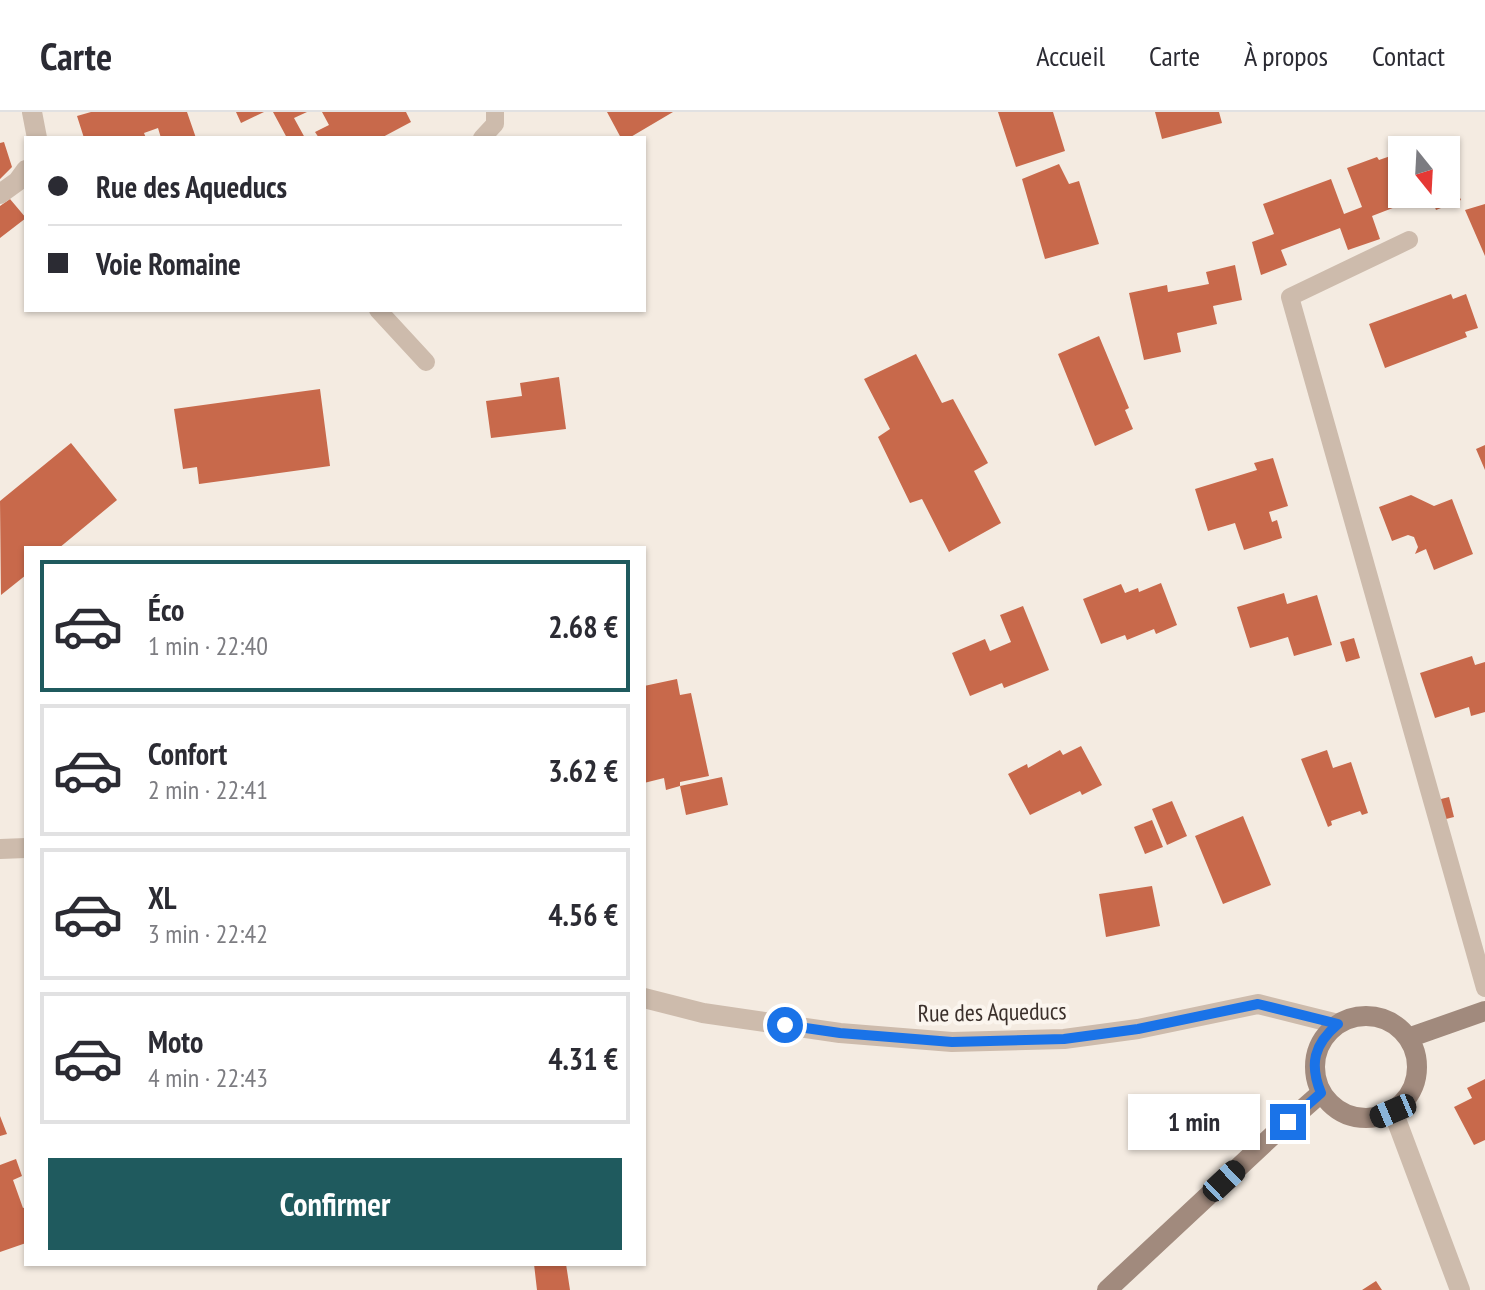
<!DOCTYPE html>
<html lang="fr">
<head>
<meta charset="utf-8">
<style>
  :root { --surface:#fff; --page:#f7f7f7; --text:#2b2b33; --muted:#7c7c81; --line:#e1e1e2; --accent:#1f5a5e }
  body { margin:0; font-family:"PT Sans Narrow",sans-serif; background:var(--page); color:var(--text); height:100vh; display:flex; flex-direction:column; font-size:30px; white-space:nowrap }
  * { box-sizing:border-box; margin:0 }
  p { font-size:26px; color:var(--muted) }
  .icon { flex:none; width:44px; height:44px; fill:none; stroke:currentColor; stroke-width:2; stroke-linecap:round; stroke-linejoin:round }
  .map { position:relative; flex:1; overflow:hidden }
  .side { position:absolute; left:24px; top:434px; width:622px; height:720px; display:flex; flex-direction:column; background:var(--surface); border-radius:0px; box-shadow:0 2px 6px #0004 }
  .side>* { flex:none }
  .banner { position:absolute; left:24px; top:24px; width:622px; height:176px; border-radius:0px; box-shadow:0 2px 6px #0004; display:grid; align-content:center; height:176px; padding:0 24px; background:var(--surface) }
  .needle { width:52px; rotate:162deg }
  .controls { position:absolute; left:1388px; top:24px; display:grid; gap:16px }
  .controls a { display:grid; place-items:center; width:72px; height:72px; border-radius:0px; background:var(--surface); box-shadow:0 2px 6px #0004; font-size:40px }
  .end { position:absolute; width:36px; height:36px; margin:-18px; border:10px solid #1a73e8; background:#fff; box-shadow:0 0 0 4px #fff }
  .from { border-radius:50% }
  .bubble { position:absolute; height:56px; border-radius:0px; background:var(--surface); box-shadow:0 2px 6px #0004; font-size:26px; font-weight:800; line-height:56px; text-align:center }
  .car { position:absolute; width:24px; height:48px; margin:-24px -12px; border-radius:10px; box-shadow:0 0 6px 2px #0007; background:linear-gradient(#222 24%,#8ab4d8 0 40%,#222 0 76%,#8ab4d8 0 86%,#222 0) }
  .banner b { display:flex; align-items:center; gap:28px; height:76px; font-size:30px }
  .banner b+b { border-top:2px solid var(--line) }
  .banner i { width:20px; height:20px; background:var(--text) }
  ul { padding:14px 0 0; list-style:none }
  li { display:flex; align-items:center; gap:24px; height:132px; margin:0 16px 12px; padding:0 8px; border:4px solid var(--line); border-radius:0px }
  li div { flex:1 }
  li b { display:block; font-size:30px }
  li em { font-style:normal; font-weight:800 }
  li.current { border-color:var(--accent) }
  li>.icon { width:72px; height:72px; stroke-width:1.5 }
  .primary-button { display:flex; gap:16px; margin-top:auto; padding:16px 24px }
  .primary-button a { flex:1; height:92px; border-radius:0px; background:var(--accent); color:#fff; font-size:32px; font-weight:800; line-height:92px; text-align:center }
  header { display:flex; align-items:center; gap:48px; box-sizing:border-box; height:112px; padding:0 40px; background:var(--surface); border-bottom:2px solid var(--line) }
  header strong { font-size:38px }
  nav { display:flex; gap:44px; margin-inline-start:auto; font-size:28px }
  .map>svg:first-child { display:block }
</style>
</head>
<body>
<header>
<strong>Carte</strong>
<nav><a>Accueil</a><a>Carte</a><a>À propos</a><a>Contact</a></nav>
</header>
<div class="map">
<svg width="1485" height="1178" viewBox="0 0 1485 1178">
  <rect width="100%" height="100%" fill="#f4ebe1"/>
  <path fill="#c8694b" d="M91,0H187L196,26H161L158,16L144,21L146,26H84L77,4Z
    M236,0H264L241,11Z
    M273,0H307L294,6L305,26H287Z
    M322,0H406L411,10L381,26H319L315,20L329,13Z
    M607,0H673L629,26H621Z
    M998,0H1053L1065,39L1016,55Z
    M1155,0H1219L1222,11L1162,27Z
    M4,30L12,55L0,67V31Z
    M1402,40V82H1429L1372,104L1380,127L1348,138L1340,116L1281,138L1287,153L1261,163L1252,130L1274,122L1263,92L1331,67L1344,102L1362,95L1347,56L1377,45L1379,48Z
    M1059,52L1069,72L1079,69L1099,132L1045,147L1022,67Z
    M1446,53L1461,88L1436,98L1430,82H1446Z
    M10,87L26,106L0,126V94Z
    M1485,92V144L1465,98Z
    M1235,153L1242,188L1213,194L1217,212L1177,221L1181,240L1144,248L1129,181L1167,173L1168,180L1209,172L1206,160Z
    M1451,182L1453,187L1466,182L1478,216L1465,220L1467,225L1385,256L1369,212Z
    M1099,224L1129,296L1125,298L1133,317L1095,334L1058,242Z
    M916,242L942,291L953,287L988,351L974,359L1001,411L949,440L922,387L910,391L878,325L890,317L864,267Z
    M559,265L566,317L491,326L486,289L522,284L520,271Z
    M320,277L330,354L199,372L197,355L183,357L174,297Z
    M71,331L117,388L59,436H26V463L1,483L0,389Z
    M1485,333V358L1476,337Z
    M1273,346L1288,394L1269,400L1272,410L1277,408L1282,426L1244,438L1235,411L1208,419L1195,377L1257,358L1254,351Z
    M1411,383L1434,394L1452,387L1473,442L1434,458L1426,437L1415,442L1418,435L1414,425L1408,423L1392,429L1379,395Z
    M1161,471L1177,513L1156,522L1154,517L1127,528L1125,523L1101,532L1083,487L1121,472L1125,481L1138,476L1139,480Z
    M1284,481L1287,492L1317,483L1332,533L1294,544L1288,525L1250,536L1237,495Z
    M1023,494L1049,558L1004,576L1002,571L970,584L952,541L985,527L990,539L1011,530L1000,503Z
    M1354,526L1360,546L1346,550L1340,530Z
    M1472,544L1475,553L1485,550V600L1471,604L1469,595L1435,606L1420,561Z
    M677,567L680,583L691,581L709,664L680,670V674L666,678L664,666L644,671V574Z
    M1081,634L1102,673L1082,683L1080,679L1030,703L1008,662L1027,652L1028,656L1060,638L1063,643Z
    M1327,638L1333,656L1351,650L1368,701L1362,703L1360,699L1331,709L1332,713L1328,715L1301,647Z
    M722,665L728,693L686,703L680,674Z
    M1449,685L1454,705L1442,708L1437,688Z
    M1172,689L1187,724L1167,733L1152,697Z
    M1243,704L1271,773L1223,792L1195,724Z
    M1152,708L1163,735L1145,742L1134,715Z
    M1152,774L1160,814L1106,825L1099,782Z
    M1485,967V1028L1474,1033L1454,995L1472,986L1467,976Z
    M0,1004L7,1022L0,1024Z
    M16,1047L22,1064L13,1068L23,1096L26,1095V1131L0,1140V1053Z
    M534,1152H566L570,1178H537Z
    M1376,1169L1382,1178H1362Z"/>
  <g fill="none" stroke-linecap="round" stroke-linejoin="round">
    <path stroke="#cdbbac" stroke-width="18" d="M482,26L495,12V0
      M1409,128L1290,185L1485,876
      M378,198L426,250"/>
    <path stroke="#cdbbac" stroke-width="20" d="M32,0L37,26
      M0,82L18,69L26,58
      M0,737L26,736
      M644,886L703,901L840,921L952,930L1064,927L1138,917L1258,892L1338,912
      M1393,999L1460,1178"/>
    <path stroke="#a18a7d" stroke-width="20" d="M1315 955a51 51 0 1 1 102 0a51 51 0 1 1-102 0Z
      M1408,926L1485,899
      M1107,1178L1271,1025L1321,981"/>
  </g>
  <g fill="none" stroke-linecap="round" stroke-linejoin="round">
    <path stroke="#1a73e8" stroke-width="10" d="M785,913L840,921L952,930L1064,927L1138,917L1258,892L1338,912C1314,932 1309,952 1321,981L1288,1010"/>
  </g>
  <g text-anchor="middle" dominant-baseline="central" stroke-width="8" stroke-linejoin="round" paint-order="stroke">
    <g font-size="24" fill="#3b302b" stroke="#fbf5ee">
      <text transform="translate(992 900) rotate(-1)">Rue des Aqueducs</text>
    </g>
  </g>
</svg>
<div class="controls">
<a><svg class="needle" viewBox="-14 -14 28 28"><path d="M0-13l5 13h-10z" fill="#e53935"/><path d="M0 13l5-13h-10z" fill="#7c7c81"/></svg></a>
</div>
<i class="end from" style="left:785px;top:913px"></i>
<i class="end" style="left:1288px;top:1010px"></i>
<div class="bubble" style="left:1128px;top:982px;width:132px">1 min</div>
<i class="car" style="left:1393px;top:999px;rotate:247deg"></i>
<i class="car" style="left:1224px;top:1069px;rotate:47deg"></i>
<div class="banner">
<b><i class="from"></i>Rue des Aqueducs</b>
<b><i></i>Voie Romaine</b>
</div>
<section class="side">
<ul>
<li class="current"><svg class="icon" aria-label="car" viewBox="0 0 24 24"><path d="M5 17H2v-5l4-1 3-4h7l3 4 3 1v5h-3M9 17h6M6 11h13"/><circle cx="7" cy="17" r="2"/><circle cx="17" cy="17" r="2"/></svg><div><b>Éco</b><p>1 min · 22:40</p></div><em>2.68 €</em></li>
<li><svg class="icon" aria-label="car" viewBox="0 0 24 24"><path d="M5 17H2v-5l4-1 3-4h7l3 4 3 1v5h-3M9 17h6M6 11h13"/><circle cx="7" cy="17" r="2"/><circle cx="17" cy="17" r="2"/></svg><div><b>Confort</b><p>2 min · 22:41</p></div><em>3.62 €</em></li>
<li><svg class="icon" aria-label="car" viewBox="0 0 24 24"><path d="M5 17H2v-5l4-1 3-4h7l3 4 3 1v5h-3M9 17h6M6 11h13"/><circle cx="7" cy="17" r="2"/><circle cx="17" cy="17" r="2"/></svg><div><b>XL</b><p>3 min · 22:42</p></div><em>4.56 €</em></li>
<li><svg class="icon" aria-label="car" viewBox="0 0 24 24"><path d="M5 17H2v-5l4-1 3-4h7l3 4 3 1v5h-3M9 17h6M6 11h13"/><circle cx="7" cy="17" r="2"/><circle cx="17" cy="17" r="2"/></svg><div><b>Moto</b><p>4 min · 22:43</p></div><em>4.31 €</em></li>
</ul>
<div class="primary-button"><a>Confirmer</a></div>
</section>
</div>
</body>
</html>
